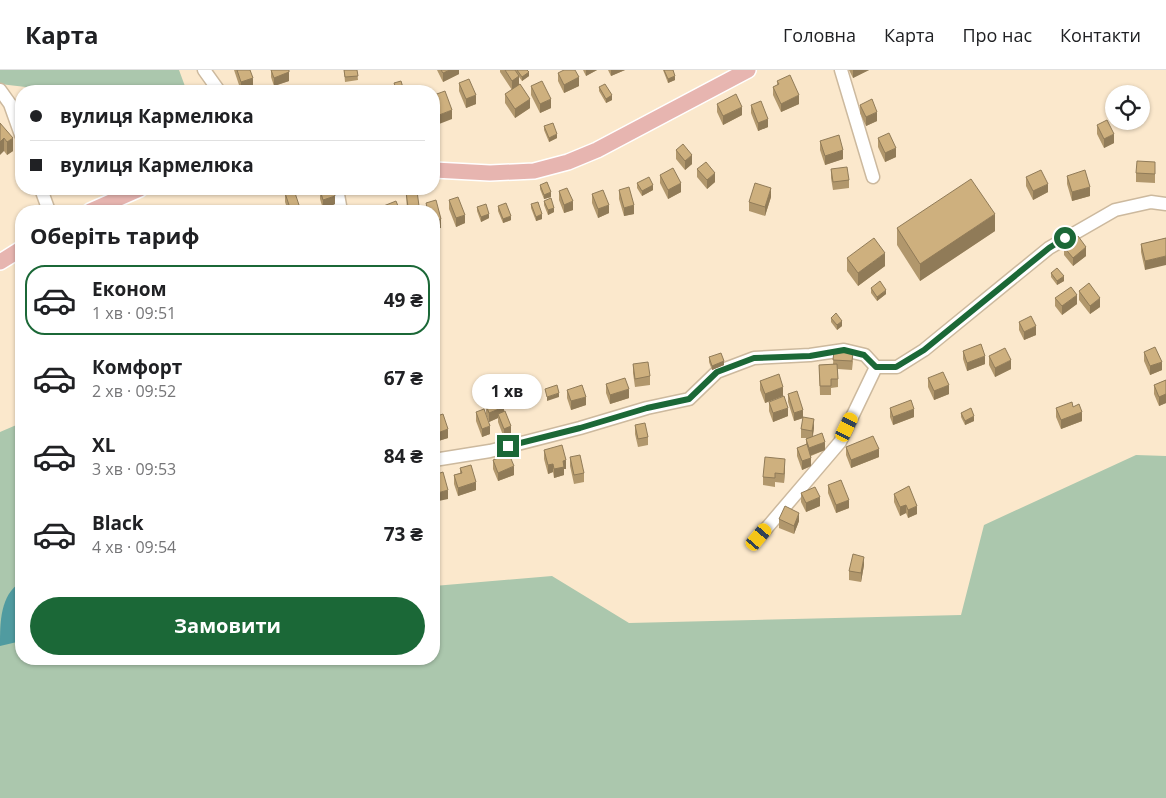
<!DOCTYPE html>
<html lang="uk">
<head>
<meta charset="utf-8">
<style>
  :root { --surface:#fff; --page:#f2f2f2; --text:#202124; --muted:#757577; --line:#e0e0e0; --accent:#1b6837 }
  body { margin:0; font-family:"Open Sans",sans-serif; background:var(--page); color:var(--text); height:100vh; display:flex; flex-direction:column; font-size:19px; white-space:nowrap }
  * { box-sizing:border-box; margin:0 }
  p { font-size:16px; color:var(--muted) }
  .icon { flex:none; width:28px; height:28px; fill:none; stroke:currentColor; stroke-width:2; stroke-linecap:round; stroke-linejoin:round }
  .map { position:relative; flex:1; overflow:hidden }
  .panel { position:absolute; left:15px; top:135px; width:425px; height:460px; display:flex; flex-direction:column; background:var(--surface); border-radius:20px; box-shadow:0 1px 4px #0004 }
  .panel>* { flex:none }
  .hud { position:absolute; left:15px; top:15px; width:425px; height:110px; border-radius:20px; box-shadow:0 1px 4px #0004; display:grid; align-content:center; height:110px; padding:0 15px; background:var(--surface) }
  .fabs { position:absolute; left:1105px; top:15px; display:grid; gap:10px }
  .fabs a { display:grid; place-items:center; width:45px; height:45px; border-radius:50%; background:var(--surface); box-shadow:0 1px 4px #0004; font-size:25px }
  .end { position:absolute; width:22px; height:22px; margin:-11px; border:6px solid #1b6837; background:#fff; box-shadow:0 0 0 2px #fff }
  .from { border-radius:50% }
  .bubble { position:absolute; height:35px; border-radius:18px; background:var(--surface); box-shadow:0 1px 4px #0004; font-size:16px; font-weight:700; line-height:35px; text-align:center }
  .car { position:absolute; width:15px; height:30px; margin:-15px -8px; border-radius:6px; box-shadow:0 0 4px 1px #0007; background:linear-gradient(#f5c518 24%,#345 0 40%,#f5c518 0 76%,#345 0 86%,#f5c518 0) }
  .hud b { display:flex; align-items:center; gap:18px; height:48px; font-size:19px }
  .hud b+b { border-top:1px solid var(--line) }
  .hud i { width:12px; height:12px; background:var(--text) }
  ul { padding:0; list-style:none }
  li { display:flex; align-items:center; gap:15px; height:70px; margin:0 10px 8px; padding:0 5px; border:2px solid transparent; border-radius:20px }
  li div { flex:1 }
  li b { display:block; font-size:19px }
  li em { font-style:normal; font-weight:700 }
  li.active { border-color:var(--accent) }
  li>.icon { width:45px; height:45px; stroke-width:1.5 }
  h2 { padding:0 15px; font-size:22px; line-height:60px }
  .cta { display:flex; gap:10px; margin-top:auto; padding:10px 15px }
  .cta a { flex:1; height:58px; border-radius:30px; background:var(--accent); color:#fff; font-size:20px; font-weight:700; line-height:58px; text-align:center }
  header { display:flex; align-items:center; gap:30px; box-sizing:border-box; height:70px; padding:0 25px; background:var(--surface); border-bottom:1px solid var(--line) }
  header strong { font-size:24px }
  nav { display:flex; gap:28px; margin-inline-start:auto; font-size:18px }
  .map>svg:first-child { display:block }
</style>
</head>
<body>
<header>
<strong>Карта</strong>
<nav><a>Головна</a><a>Карта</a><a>Про нас</a><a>Контакти</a></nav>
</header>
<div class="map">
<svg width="1166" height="728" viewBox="0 0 1166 728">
  <rect width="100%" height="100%" fill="#fbe8cc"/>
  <path fill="#abc7ad" d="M0,0H179L186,19L180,21H60L0,14Z
    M21,353V589H434V516L552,506L629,553L961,545L984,455L1136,385L1166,386V728H0V362Z"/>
  <path fill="#509ba0" d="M21,512V568L17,572L0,576C0,552 0,525 21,512Z"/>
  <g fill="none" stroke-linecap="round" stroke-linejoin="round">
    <g stroke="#ccb99e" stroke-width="15">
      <path id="minor" d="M204,0L219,21
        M841,0L873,107
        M0,20L10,34L21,65
        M41,119L49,141
        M337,119L341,141
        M434,390L490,381L580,358L647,338L689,329L717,302L754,288L810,285L844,280L865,285L876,297H897L924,280L1049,178L1115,140L1151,132L1166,134
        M759,467L840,372L876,297"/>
    </g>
    <g stroke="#fff" stroke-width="18">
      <path id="major" d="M434,100L490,103L534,101L568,92L597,80L748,0
        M90,141L140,119
        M0,192L21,179"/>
    </g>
    <use href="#minor" stroke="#fff" stroke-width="12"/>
    <use href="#major" stroke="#e7b5b0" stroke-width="15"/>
  </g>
  <path fill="#b1976c" d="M234,0H250L253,16L241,21Z
    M271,0H289V11L274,16L271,7Z
    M344,0H357L358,10L345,12Z
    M437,0H459V4L443,12Z
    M500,0H527L529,6L522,11L519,7V15L530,38L515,48L505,33V24L512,20L500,2Z
    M583,0H597L586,6Z
    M608,0H625L611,6Z
    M663,0H673L675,10L668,13Z
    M849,0H869L853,8Z
    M558,3L579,16L564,23L558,11Z
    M777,11L799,34L781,42L773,25V17L777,15Z
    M459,13L476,34L466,38L459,21Z
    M531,16L551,38L540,43L531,25Z
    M599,17L612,30L606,33L599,21Z
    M717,34L742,45L723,55L717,42Z
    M751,35L768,57L758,61L751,43Z
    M860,35L877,51L866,56L860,43Z
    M0,53L13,81L7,85L4,81Z
    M1097,55L1114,73L1104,78L1097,64Z
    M544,56L557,68L549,72L544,60Z
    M878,68L896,87L885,92L878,77Z
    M820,71L843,89L825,95L820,80Z
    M676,80L692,94L685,100L676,89Z
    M1155,92V113L1136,112V103Z
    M697,99L715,112L707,119L697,107Z
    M831,99L849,110V118L833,120L831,108Z
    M660,105L681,122L668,129L660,113Z
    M1067,106L1090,126L1072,131L1067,114Z
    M1026,107L1048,122L1033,130L1026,116Z
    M637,113L653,120L642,126L637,118Z
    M540,115L551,127L544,129L540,119Z
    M320,120L335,134L323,139L320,129Z
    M619,120L634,144L624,146L619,129Z
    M559,121L573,140L564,143L559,130Z
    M406,122L419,136V141H407Z
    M285,123L301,141H288L285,132Z
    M592,124L609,143L598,148L592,133Z
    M771,127L765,146L749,141V132Z
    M449,130L465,153L456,157L449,139Z
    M544,131L554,142L548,145L544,135Z
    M531,134L542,149L536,151L531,138Z
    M498,136L511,150L503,153L498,141Z
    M477,137L489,148L481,152L477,141Z
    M897,158L995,161L920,211L897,175Z
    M1166,168L1145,200L1141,182V174Z
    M1064,177L1086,186L1073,196L1064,185Z
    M847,188L885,196L858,216L847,201Z
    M1051,203L1064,211L1057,215L1051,207Z
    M871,218L886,224L877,231L871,223Z
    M1079,221L1100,237L1090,244L1079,230Z
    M1055,228L1077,234L1062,245L1055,236Z
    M831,248L842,256L837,260L831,252Z
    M1019,252L1036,265L1024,270L1019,260Z
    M834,281L853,291L852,300L838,299V317L831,318V325H820L819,295L833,294Z
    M963,281L985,294L967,301L963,289Z
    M1144,282L1162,300L1150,305L1144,291Z
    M989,286L1011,299L995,307L989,295Z
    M709,287L724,295L712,300L709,292Z
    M633,294L650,306V315L635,317L633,303Z
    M928,308L949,324L934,330L928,317Z
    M1166,310V333L1159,336L1154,324V315Z
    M760,311L783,326L765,333L760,320Z
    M606,314L629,328L610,334L606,323Z
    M567,320L586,335L571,340L567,328Z
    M788,324L803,348L794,351L788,332Z
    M769,332L788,346L773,352L769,341Z
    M486,335L504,341L511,365L504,368L498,352V348L489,352L486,344Z
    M1073,337L1082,351L1061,359L1056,347V338Z
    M890,338L914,347L893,355L890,347Z
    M476,342L490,364L482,367L476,351Z
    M961,343L974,351L965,355L961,347Z
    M434,347L448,368L435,372L434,369Z
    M635,355L648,367V375L638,377L635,364Z
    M814,358L813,366L825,380L811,386V396L802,400L797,386V378L806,375V368H801V359Z
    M846,377L879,387L851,398L846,385Z
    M544,380L566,399H564V405L554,408L553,402L548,404L544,389Z
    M570,387L584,403V412L574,414L570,396Z
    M493,390L514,405L498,411L493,399Z
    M460,398L476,420L458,426L454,414V405L460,403Z
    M785,398L784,413L775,412V417L763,415V407Z
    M828,415L849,438L836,443L828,423Z
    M801,423L820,436L806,442L801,432Z
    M894,424L917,444L908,448L906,443L900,446L894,432Z
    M779,449L799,451L794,464L779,458Z
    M864,495L861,512L849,510V501Z"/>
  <path fill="#907b58" d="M450,0H459V4L443,12V3Z
    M586,0H597L586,6Z
    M611,0H625L611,6Z
    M853,0H869L853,8Z
    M289,2V11L274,16V8Z
    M529,2V6L522,11V7Z
    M519,6V15L512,20V11Z
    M675,6V10L668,13V9Z
    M579,7V16L564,23V15Z
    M253,8V16L241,21V12Z
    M476,25V34L466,38V29Z
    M612,25V30L606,33V29Z
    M799,25V34L781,42V34Z
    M530,29V38L515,48V39Z
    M551,29V38L540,43V34Z
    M742,37V45L723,55V46Z
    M452,40V49L434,56V47Z
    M877,42V51L866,56V47Z
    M768,49V57L758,61V53Z
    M557,64V68L549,72V68Z
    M1114,64V73L1104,78V69Z
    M4,68V81L0,85V72Z
    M13,68V81L7,85V72Z
    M896,78V87L885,92V83Z
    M843,80V89L825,95V86Z
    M692,85V94L685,100V91Z
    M715,103V112L707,119V110Z
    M681,113V122L668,129V120Z
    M1048,114V122L1033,130V121Z
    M653,115V120L642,126V121Z
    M1090,117V126L1072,131V122Z
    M771,118V127L765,146V137Z
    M551,122V127L544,129V125Z
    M335,126V134L323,139V130Z
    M573,131V140L564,143V135Z
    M609,135V143L598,148V139Z
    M634,135V144L624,146V138Z
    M554,138V142L548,145V140Z
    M489,144V148L481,152V147Z
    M542,144V149L536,151V147Z
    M995,144V161L920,211V194Z
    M465,145V153L456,157V148Z
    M511,146V150L503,153V149Z
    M441,149V158L434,159V151Z
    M1086,177V186L1073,196V188Z
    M885,183V196L858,216V203Z
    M1166,186V195L1145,200V191Z
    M1064,206V211L1057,215V211Z
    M886,220V224L877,231V227Z
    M1077,225V234L1062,245V236Z
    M1100,228V237L1090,244V236Z
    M842,251V256L837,260V255Z
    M1036,256V265L1024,270V262Z
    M985,286V294L967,301V293Z
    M1011,290V299L995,307V298Z
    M724,291V295L712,300V296Z
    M1162,292V300L1150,305V296Z
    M949,315V324L934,330V321Z
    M783,317V326L765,333V324Z
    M629,319V328L610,334V325Z
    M559,323V327L547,331V327Z
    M1166,324V333L1159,336V327Z
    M586,327V335L571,340V331Z
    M504,337V346L498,344V348L489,352V343Z
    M788,338V346L773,352V343Z
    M914,339V347L893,355V347Z
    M803,340V348L794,351V343Z
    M1082,342V351L1061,359V350Z
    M974,346V351L965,355V351Z
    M814,349V358L812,369V361Z
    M490,356V364L482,367V359Z
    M511,356V365L504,368V359Z
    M448,359V368L435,372V364Z
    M825,372V380L809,386V378Z
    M879,379V387L851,398V390Z
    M811,388V396L802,400V391Z
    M785,389V398L784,413V404Z
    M566,390V399H564V405L554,408V399L563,391Z
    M553,394V402L548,404V395Z
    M514,396V405L498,411V403Z
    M476,412V420L458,426V418Z
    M448,420V429L434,432V424Z
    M820,427V436L806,442V433Z
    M849,430V438L836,443V435Z
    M906,435V443L900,446V437Z
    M917,436V444L908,448V440Z
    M799,443V451L794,464V456Z
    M864,487V495L861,512V503Z"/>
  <path fill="#ceb07e" stroke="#907b58" d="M237,0H250L253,8L241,12Z
    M271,0H289V2L274,8Z
    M344,0H357L358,6L345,7Z
    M441,0H450L443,3Z
    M505,0H515L519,6L512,11Z
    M517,0H527L529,2L522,7Z
    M564,0H575L579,7L564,15L558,3Z
    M664,0H673L675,6L668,9Z
    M790,5L799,25L781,34L773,17L779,14L777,11Z
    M469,9L476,25L466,29L459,13Z
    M401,11L404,21H397L394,13Z
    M542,11L551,29L540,34L531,16Z
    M520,14L530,29L515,39L505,24Z
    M605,14L612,25L606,29L599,17Z
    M354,16H364V21H354Z
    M445,21L452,40L434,47V25Z
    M736,24L742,37L723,46L717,34Z
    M872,29L877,42L866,47L860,35Z
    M761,31L768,49L758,53L751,35Z
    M1107,50L1114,64L1104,69L1097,55Z
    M0,53L13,68L7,72L4,68L0,72Z
    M553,53L557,64L549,68L544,56Z
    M889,63L896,78L885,83L878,68Z
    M839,65L843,80L825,86L820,71Z
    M683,74L692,85L685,91L676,80Z
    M1137,91L1155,92V104L1136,103Z
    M706,92L715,103L707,110L697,99Z
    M847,97L849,110L833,112L831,99Z
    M673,98L681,113L668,120L660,105Z
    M1041,100L1048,114L1033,121L1026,107Z
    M1085,100L1090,117L1072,122L1067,106Z
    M649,107L653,115L642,121L637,113Z
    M971,109L995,144L920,194L897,158Z
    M547,112L551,122L544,125L540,115Z
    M755,113L771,118L765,137L749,132Z
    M629,117L634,135L624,138L619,120Z
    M567,118L573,131L564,135L559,121Z
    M324,119H333L335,126L323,130L320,120Z
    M294,120L301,141H291L285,123Z
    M603,120L609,135L598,139L592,124Z
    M417,121L419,136L408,137L406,122Z
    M458,127L465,145L456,148L449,130Z
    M551,128L554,138L548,140L544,131Z
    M436,130L441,149L434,151V141H428L426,133Z
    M396,131L400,141H383L381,137Z
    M538,132L542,144L536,147L531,134Z
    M506,133L511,146L503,149L498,136Z
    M486,134L489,144L481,147L477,137Z
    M371,138L372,141H364Z
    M1078,166L1086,177L1073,188L1064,177Z
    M874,168L885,183L858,203L847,188Z
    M1166,168V186L1145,191L1141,174Z
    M1057,198L1064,206L1057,211L1051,203Z
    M880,211L886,220L877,227L871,218Z
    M1089,213L1100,228L1090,236L1079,221Z
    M1071,217L1077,225L1062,236L1055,228Z
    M836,243L842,251L837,255L831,248Z
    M1031,246L1036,256L1024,262L1019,252Z
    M981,274L985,286L967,293L963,281Z
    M1155,277L1162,292L1150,296L1144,282Z
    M1005,278L1011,290L995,298L989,286Z
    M834,281L853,283L852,291L833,290Z
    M721,283L724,291L712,296L709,287Z
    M648,292L650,306L635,309L633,294Z
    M837,294L838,309H831V316H820L819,295Z
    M943,302L949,315L934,321L928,308Z
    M779,304L783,317L765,324L760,311Z
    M625,308L629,319L610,325L606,314Z
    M1166,310V324L1159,327L1154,315Z
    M557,315L559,323L547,327L545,319Z
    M582,315L586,327L571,331L567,320Z
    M797,321L803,340L794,343L788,324Z
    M784,326L788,338L773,343L769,332Z
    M501,330L504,337L489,343L486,335Z
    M911,330L914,339L893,347L890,338Z
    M1072,332L1073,337L1079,334L1082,342L1061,350L1056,338Z
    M971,338L974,346L965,351L961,343Z
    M484,339L490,356L482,359L476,342Z
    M505,341L511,356L504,359L498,344Z
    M443,344L448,359L435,364L434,360V347Z
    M803,347L814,349L812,361L801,359Z
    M645,353L648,367L638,369L635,355Z
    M822,363L825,372L809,378L806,369Z
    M873,366L879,379L851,390L846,377Z
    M807,374L811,388L802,391L797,378Z
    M562,375L566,390L563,391L564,397L554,399L553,394L548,395L544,380Z
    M509,384L514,396L498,403L493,390Z
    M580,385L584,403L574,405L570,387Z
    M765,387L785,389L784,404L775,403V408L763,407Z
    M471,395L476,412L458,418L454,405L462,403L460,398Z
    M443,402L448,420L434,424V405Z
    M841,410L849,430L836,435L828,415Z
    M909,416L917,436L908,440L906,435L900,437L894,424Z
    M815,417L820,427L806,433L801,423Z
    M785,436L799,443L794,456L779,449Z
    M853,484L864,487L861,503L849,501Z"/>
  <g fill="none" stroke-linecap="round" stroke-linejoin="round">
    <path stroke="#1b6837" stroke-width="6" d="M508,376L580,358L647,338L689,329L717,302L754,288L810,286L844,280L864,285L876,297H896L924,280L1049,178L1065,168"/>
  </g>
</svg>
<div class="fabs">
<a><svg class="icon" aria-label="locate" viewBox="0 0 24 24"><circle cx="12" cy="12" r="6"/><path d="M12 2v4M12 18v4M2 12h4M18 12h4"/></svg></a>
</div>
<i class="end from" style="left:1065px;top:168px"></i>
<i class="end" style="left:508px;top:376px"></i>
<div class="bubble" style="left:472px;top:304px;width:70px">1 хв</div>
<i class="car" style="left:847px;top:357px;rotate:26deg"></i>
<i class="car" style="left:759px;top:467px;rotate:40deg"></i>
<div class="hud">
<b><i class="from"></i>вулиця Кармелюка</b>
<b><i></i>вулиця Кармелюка</b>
</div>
<section class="panel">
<h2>Оберіть тариф</h2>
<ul>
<li class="active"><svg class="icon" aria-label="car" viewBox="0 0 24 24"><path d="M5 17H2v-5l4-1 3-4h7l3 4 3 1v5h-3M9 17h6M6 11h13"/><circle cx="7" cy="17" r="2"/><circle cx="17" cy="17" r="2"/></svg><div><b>Економ</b><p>1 хв · 09:51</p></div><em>49 ₴</em></li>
<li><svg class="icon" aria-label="car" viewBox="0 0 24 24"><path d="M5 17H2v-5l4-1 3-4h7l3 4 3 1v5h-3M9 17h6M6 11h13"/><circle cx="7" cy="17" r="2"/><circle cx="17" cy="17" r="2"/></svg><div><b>Комфорт</b><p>2 хв · 09:52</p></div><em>67 ₴</em></li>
<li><svg class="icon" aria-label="car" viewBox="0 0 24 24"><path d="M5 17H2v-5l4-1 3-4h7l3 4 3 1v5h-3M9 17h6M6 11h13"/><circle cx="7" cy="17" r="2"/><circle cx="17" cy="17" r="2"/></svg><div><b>XL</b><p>3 хв · 09:53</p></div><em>84 ₴</em></li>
<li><svg class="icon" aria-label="car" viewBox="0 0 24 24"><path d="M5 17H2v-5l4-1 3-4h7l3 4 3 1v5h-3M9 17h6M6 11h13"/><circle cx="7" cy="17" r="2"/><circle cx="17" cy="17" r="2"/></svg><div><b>Black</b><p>4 хв · 09:54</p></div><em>73 ₴</em></li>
</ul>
<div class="cta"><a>Замовити</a></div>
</section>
</div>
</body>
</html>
